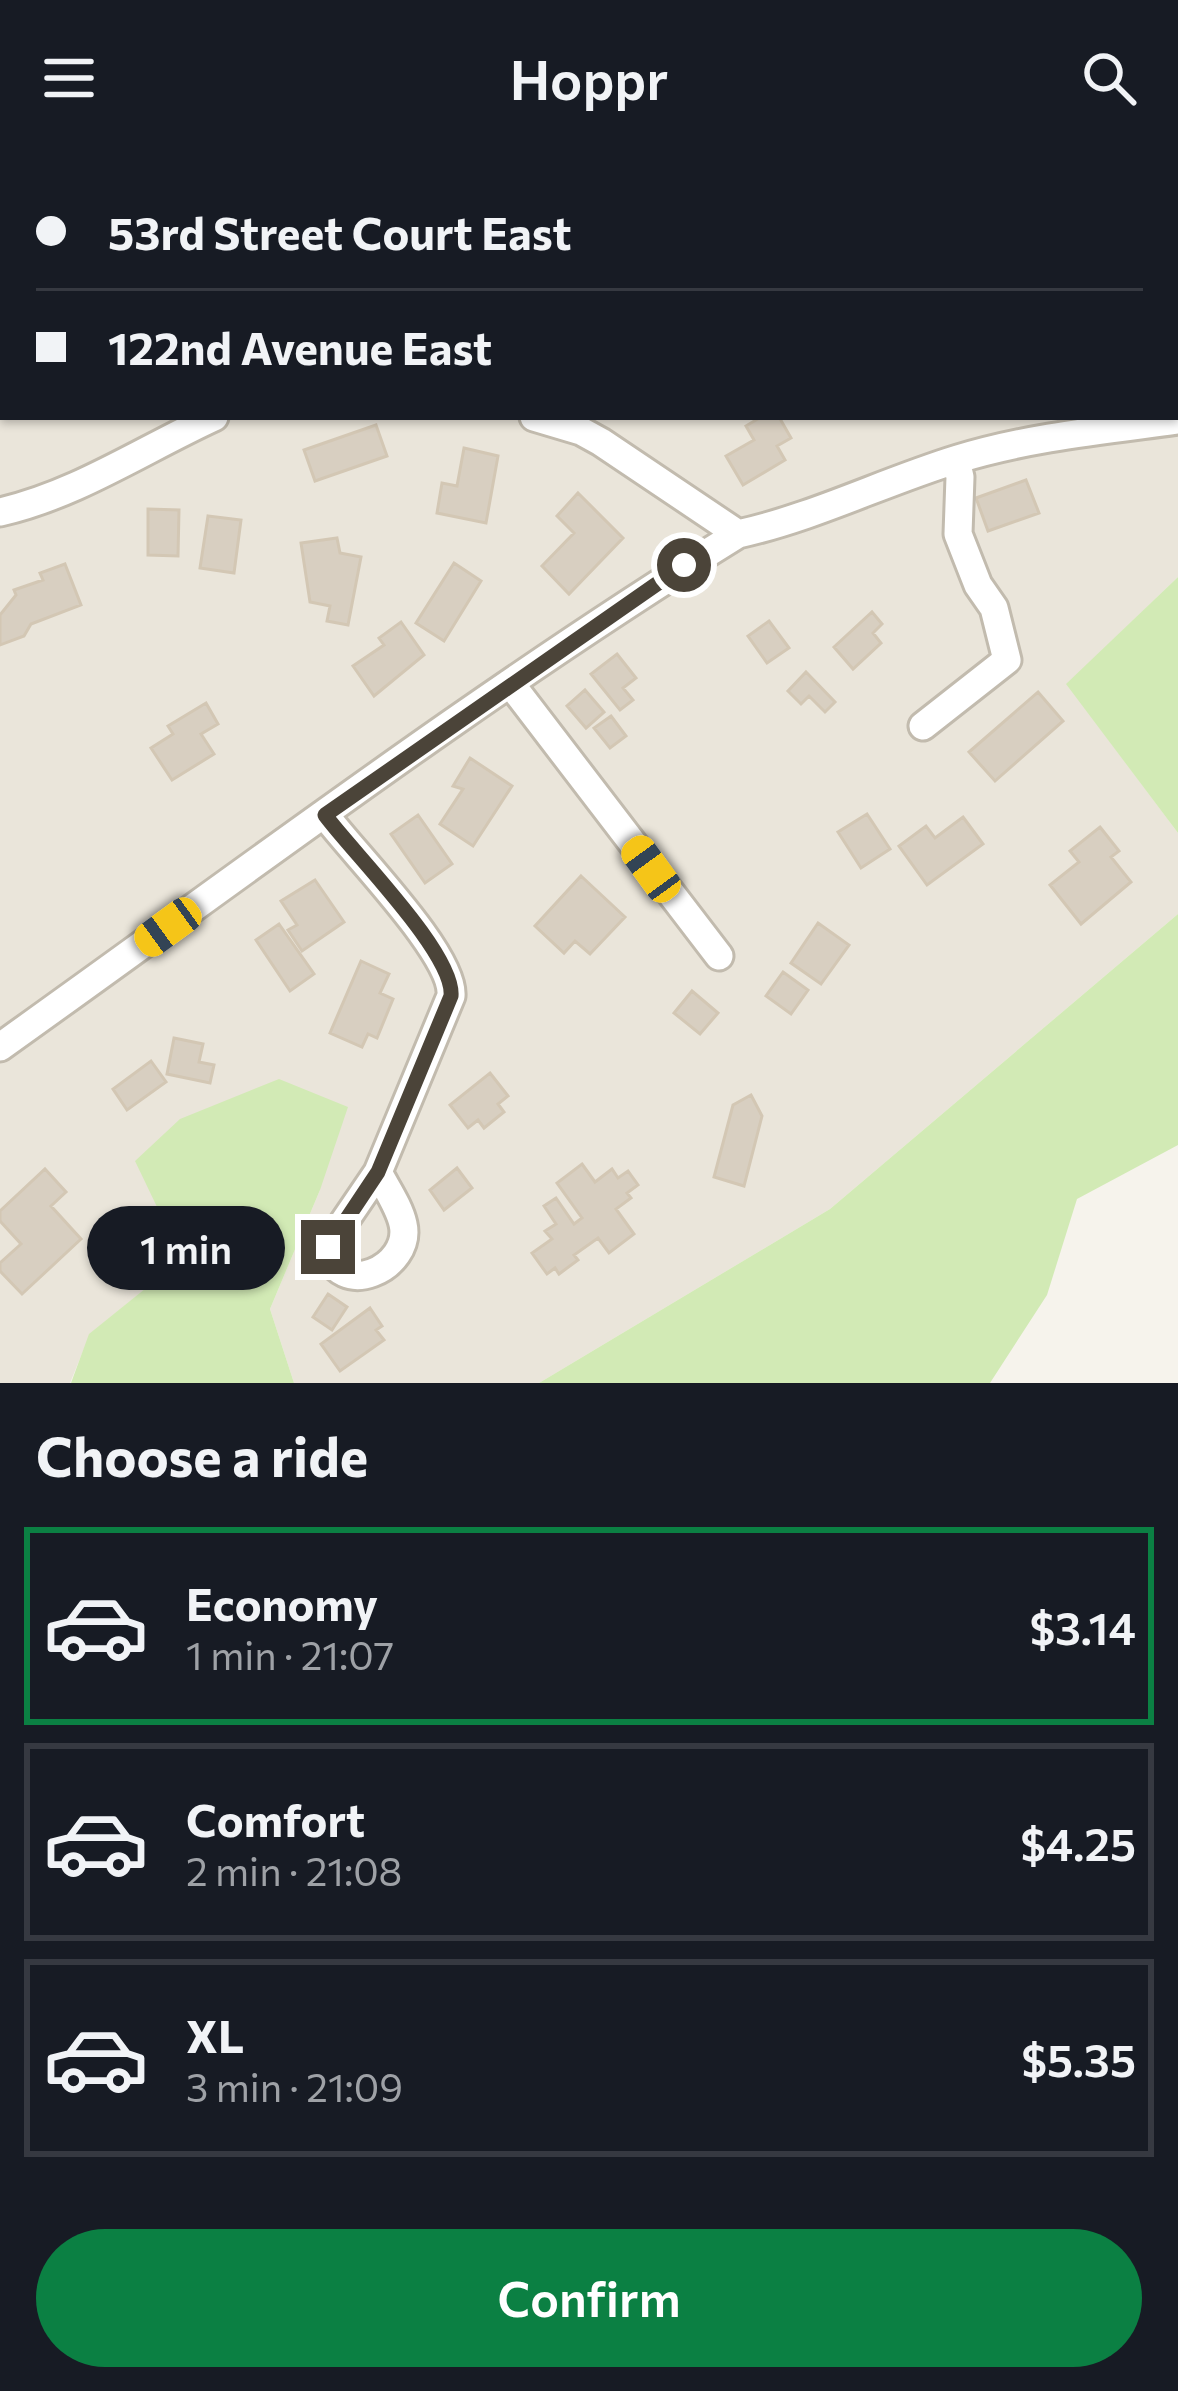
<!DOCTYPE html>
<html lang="en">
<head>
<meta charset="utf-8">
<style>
  :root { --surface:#171b24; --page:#20242c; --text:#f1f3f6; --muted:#9ea1a6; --line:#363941; --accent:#0b8043 }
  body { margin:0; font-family:Commissioner,sans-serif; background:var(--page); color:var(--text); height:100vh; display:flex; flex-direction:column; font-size:45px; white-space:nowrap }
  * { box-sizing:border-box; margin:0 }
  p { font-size:39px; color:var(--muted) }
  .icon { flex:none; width:66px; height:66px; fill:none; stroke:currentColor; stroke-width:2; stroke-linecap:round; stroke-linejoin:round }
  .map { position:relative; height:1227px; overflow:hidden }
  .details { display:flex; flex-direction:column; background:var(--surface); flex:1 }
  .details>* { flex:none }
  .hud { position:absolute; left:0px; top:0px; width:1179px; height:264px; box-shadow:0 3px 9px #0004; display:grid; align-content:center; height:264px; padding:0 36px; background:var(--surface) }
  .end { position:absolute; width:54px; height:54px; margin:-27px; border:15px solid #4b4439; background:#fff; box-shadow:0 0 0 6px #fff }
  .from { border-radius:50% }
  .bubble { position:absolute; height:84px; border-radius:42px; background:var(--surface); box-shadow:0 3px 9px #0004; font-size:39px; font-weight:600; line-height:84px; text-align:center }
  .car { position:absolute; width:36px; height:72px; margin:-36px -18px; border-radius:15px; box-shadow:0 0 9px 3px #0007; background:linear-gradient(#f5c518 24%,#345 0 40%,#f5c518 0 76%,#345 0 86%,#f5c518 0) }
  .hud b { display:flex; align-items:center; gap:42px; height:114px; font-size:45px }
  .hud b+b { border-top:3px solid var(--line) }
  .hud i { width:30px; height:30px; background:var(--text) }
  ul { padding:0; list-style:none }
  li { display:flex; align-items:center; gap:36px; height:198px; margin:0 24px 18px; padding:0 12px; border:6px solid var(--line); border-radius:0px }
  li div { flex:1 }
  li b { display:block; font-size:45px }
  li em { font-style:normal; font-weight:600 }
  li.on { border-color:var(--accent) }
  li>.icon { width:108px; height:108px; stroke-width:1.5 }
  h2 { padding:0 36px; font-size:54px; line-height:144px }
  .primary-button { display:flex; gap:24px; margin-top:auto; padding:24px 36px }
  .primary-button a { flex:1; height:138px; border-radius:72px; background:var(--accent); color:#fff; font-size:48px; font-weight:600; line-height:138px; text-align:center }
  header { display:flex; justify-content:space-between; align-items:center; height:156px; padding:0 36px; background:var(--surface); font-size:54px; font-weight:600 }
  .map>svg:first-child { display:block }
</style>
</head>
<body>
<header><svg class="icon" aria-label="menu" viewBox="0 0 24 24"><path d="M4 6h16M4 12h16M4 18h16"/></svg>Hoppr<svg class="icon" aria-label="search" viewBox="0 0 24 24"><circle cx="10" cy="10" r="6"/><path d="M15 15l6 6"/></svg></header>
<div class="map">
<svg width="1178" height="1227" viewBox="0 0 1178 1227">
  <rect width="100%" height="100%" fill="#f6f3ec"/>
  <path fill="#eae5da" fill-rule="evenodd" d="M0,0H1178V421L1067,528L1178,677V758L830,1053L539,1227H294L270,1153L320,1034L182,1103L90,1178L70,1227H0ZM3,3H1176V261H3Z"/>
  <path fill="#d2eab5" d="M1178,421V677L1066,528Z
    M1178,758V989L1077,1043L1047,1139L990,1227H539L830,1053Z
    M279,923L348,951L320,1034L270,1153L294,1227H71L89,1178L182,1103L135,1005L180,963Z"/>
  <path fill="#d8cfc1" stroke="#d3c7b4" stroke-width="3" d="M761,261H779L791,282L777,290L785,304L743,329L726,300L754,284L746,270Z
    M376,269L387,300L315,325L304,294Z
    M464,292L498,300L486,367L437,357L442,327L457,330Z
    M1026,324L1039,357L988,375L976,342Z
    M578,337L623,382L569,438L542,410L574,377L557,360Z
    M148,353L179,354L178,400L148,399Z
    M208,360L241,364L234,417L200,412Z
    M337,382L340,397L361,401L348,469L327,465L330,450L310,446L301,387Z
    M454,407L481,425L444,485L416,467Z
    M65,408L81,449L31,468L24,480L0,489V459L16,439L14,434L43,424L40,417Z
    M872,456L882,468L873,477L881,487L853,513L834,491Z
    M769,465L789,492L767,507L748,480Z
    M401,466L424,499L374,540L353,510L384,489L379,482Z
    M617,498L636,522L623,532L633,544L620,554L591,518Z
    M806,516L835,546L825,556L809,540L801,548L788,535Z
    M585,534L604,556L586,572L567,550Z
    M1038,536L1063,565L995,625L969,596Z
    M206,547L218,568L201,578L214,598L172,624L151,592L173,578L168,570Z
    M611,560L626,580L610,592L594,572Z
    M470,602L512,630L473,690L440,668L463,633L453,630Z
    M867,658L890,693L861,712L838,676Z
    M418,659L452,708L425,727L391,678Z
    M963,661L983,688L927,729L899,690L926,670L935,682Z
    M1100,671L1119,695L1111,701L1131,726L1081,768L1050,729L1079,706L1070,695Z
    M581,720L625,761L590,798L575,785L564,797L535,770Z
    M315,724L344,766L302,795L288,774L297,769L281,745Z
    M818,767L849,789L821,828L791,807Z
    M279,768L314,818L290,835L256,784Z
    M361,805L389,818L380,837L393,843L377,882L368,878L362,891L330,877Z
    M783,816L808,834L791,858L766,840Z
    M692,835L718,857L700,878L674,857Z
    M174,882L203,888L199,906L214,909L210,927L167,918Z
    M151,905L166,926L127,954L113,933Z
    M490,917L508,940L498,948L504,956L484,972L478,964L468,972L450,949Z
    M751,939L762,960L744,1030L714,1021L733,949Z
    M582,1008L595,1026L612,1013L618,1022L628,1015L638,1029L627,1037L631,1042L616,1053L634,1078L609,1097L598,1082L574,1099L578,1104L559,1118L555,1112L547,1118L532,1097L552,1083L545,1075L556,1068L544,1050L556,1042L574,1068L582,1062L557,1027Z
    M457,1012L472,1032L444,1054L430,1034Z
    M45,1013L66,1036L51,1050L81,1083L22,1138L0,1115V1107L21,1088L0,1065V1055Z
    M328,1138L347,1151L332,1174L313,1161Z
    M370,1152L382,1170L376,1174L384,1184L340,1215L321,1188Z"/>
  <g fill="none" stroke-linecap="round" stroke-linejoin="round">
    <g stroke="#c2bbae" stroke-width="33">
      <path id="minor" d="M0,238L3,236
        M534,261L581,275L601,286L738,378C815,361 883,326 958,303C1030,281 1104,274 1178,264
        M0,356C76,339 144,293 214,261
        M510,527L719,800
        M923,570L1007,504L994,452L978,429L958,378L960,321L956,304
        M325,659C353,697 455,799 451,840L378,1016L327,1091C337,1146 413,1112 403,1068C399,1050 386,1032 378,1016
        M0,891C244,717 484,535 738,378"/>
    </g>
    <use href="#minor" stroke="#fff" stroke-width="27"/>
  </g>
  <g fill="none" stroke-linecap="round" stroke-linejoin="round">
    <path stroke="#4b4439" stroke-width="15" d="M328,1091L378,1016L451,840C455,798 353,697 325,659L684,409"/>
  </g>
</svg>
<i class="end from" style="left:684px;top:409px"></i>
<i class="end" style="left:328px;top:1091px"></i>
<div class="bubble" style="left:87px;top:1050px;width:198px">1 min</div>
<i class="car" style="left:651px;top:713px;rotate:324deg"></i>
<i class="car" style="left:168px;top:771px;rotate:234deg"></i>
<div class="hud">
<b><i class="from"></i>53rd Street Court East</b>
<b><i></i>122nd Avenue East</b>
</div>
</div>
<section class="details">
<h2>Choose a ride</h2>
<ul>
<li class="on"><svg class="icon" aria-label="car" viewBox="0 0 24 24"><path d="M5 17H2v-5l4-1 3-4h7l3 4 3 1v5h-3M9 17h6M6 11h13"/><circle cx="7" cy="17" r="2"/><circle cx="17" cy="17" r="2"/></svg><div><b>Economy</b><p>1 min · 21:07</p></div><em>$3.14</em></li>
<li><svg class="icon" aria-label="car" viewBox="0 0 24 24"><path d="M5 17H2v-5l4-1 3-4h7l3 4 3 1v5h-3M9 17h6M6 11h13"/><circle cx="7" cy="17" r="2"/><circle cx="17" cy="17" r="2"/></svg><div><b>Comfort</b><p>2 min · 21:08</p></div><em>$4.25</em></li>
<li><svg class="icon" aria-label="car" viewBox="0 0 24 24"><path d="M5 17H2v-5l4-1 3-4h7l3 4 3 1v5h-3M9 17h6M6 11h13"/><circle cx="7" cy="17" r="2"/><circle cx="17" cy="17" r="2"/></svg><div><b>XL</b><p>3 min · 21:09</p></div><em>$5.35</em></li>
</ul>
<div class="primary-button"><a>Confirm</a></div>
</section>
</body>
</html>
